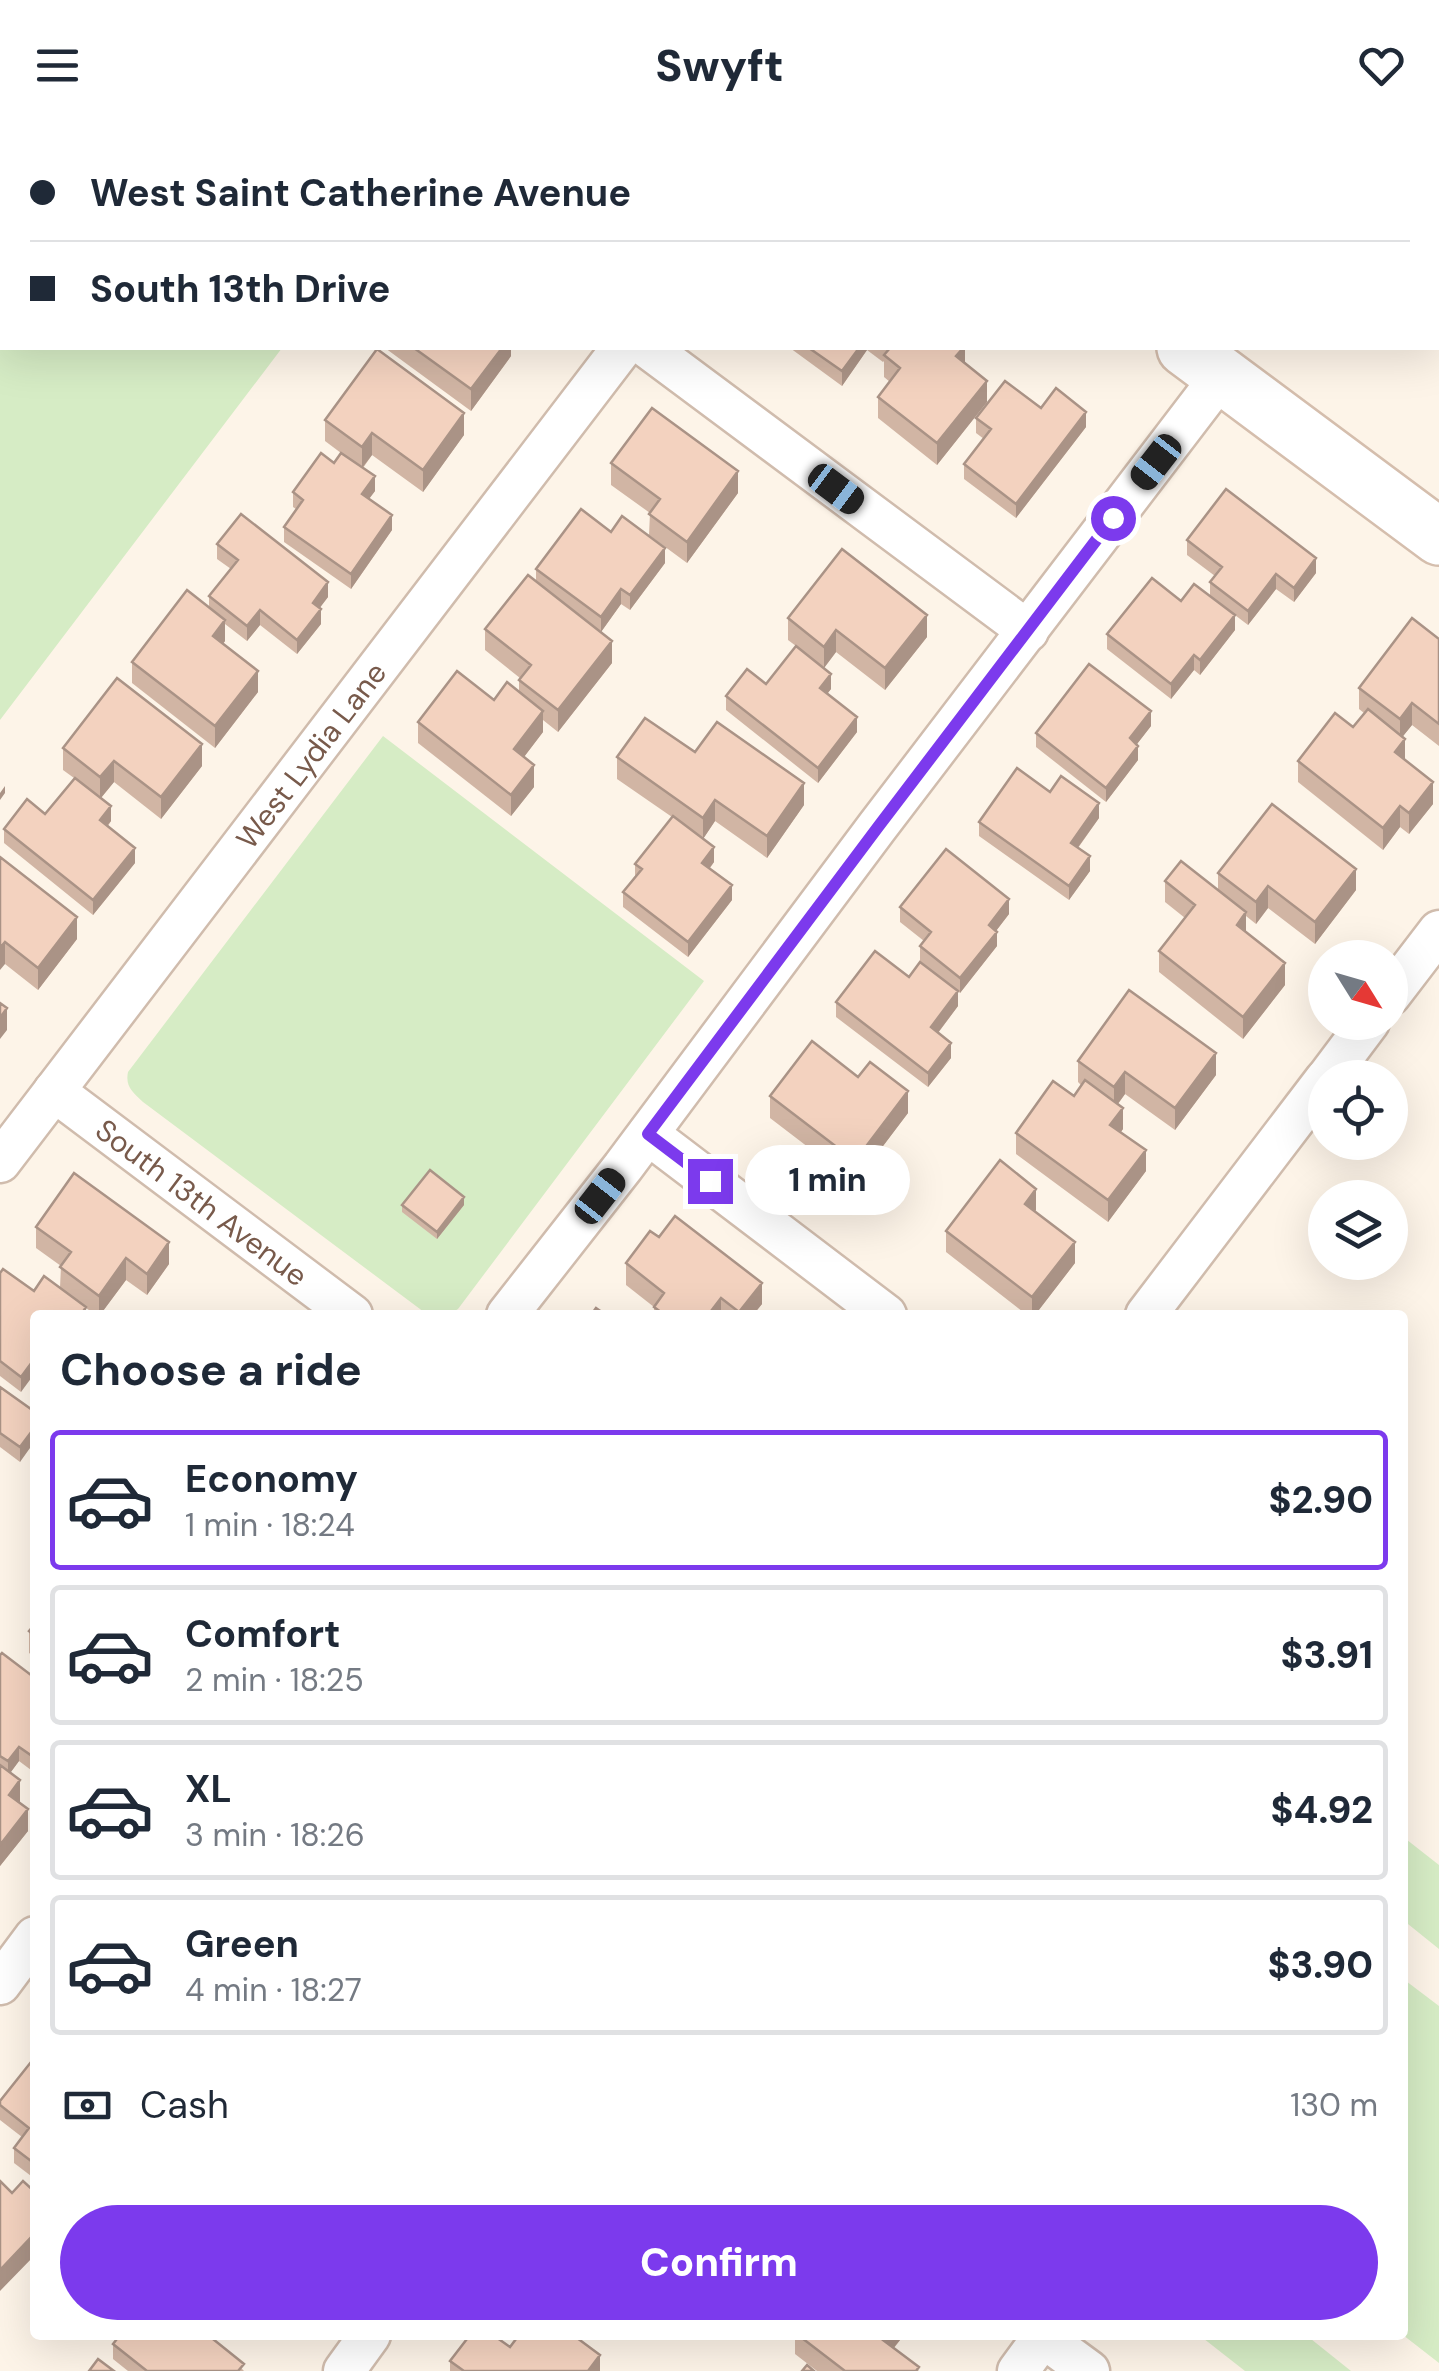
<!DOCTYPE html>
<html lang="en">
<head>
<meta charset="utf-8">
<style>
  :root { --surface:#fff; --page:#f6f6f7; --text:#1f2937; --muted:#747a83; --line:#e0e1e3; --accent:#7c3aed }
  body { margin:0; font-family:"DM Sans",sans-serif; background:var(--page); color:var(--text); height:100vh; display:flex; flex-direction:column; font-size:38px; white-space:nowrap }
  * { box-sizing:border-box; margin:0 }
  p { font-size:32px; color:var(--muted) }
  .icon { flex:none; width:55px; height:55px; fill:none; stroke:currentColor; stroke-width:2; stroke-linecap:round; stroke-linejoin:round }
  .map { position:relative; flex:1; overflow:hidden }
  .side { position:absolute; left:30px; top:1180px; width:1378px; height:1030px; display:flex; flex-direction:column; background:var(--surface); border-radius:10px; box-shadow:0 10px 40px #0002 }
  .side>* { flex:none }
  .guide { position:absolute; left:0px; top:0px; width:1440px; height:220px; box-shadow:0 10px 40px #0002; display:grid; align-content:center; height:220px; padding:0 30px; background:var(--surface) }
  .needle { width:65px; rotate:127deg }
  .tools { position:absolute; left:1308px; top:810px; display:grid; gap:20px }
  .tools a { display:grid; place-items:center; width:100px; height:100px; border-radius:50%; background:var(--surface); box-shadow:0 10px 40px #0002; font-size:50px }
  .end { position:absolute; width:45px; height:45px; margin:-22px; border:12px solid #7c3aed; background:#fff; box-shadow:0 0 0 5px #fff }
  .from { border-radius:50% }
  .bubble { position:absolute; height:70px; border-radius:35px; background:var(--surface); box-shadow:0 10px 40px #0002; font-size:32px; font-weight:800; line-height:70px; text-align:center }
  .car { position:absolute; width:30px; height:60px; margin:-30px -15px; border-radius:12px; box-shadow:0 0 8px 2px #0007; background:linear-gradient(#222 24%,#8ab4d8 0 40%,#222 0 76%,#8ab4d8 0 86%,#222 0) }
  .guide b { display:flex; align-items:center; gap:35px; height:95px; font-size:38px }
  .guide b+b { border-top:2px solid var(--line) }
  .guide i { width:25px; height:25px; background:var(--text) }
  ul { padding:0; list-style:none }
  li { display:flex; align-items:center; gap:30px; height:140px; margin:0 20px 15px; padding:0 10px; border:5px solid var(--line); border-radius:10px }
  li div { flex:1 }
  li b { display:block; font-size:38px }
  li em { font-style:normal; font-weight:800 }
  li.current { border-color:var(--accent) }
  li>.icon { width:90px; height:90px; stroke-width:1.5 }
  h2 { padding:0 30px; font-size:45px; line-height:120px }
  .pay { display:flex; align-items:center; gap:25px; height:110px; padding:0 30px; font-size:38px }
  .pay p { margin-inline-start:auto }
  .button { display:flex; gap:20px; margin-top:auto; padding:20px 30px }
  .button a { flex:1; height:115px; border-radius:60px; background:var(--accent); color:#fff; font-size:40px; font-weight:800; line-height:115px; text-align:center }
  header { display:flex; justify-content:space-between; align-items:center; height:130px; padding:0 30px; background:var(--surface); font-size:45px; font-weight:800 }
  .map>svg:first-child { display:block }
</style>
</head>
<body>
<header><svg class="icon" aria-label="menu" viewBox="0 0 24 24"><path d="M4 6h16M4 12h16M4 18h16"/></svg>Swyft<svg class="icon" aria-label="heart" viewBox="0 0 24 24"><path d="M12 20l-8-8c-3-5 5-10 8-4 3-6 11-1 8 4z"/></svg></header>
<div class="map">
<svg width="1439" height="2241" viewBox="0 0 1439 2241">
  <rect width="100%" height="100%" fill="#fdf4e8"/>
  <path fill="#d6ecc5" d="M0,0H447L445,2H2V218H282L0,590Z
    M383,606L704,851L458,1179L448,1185H428L143,972C133,962 125,957 128,942Z
    M1402,1706L1439,1735V1819L1403,1790Z
    M1402,1848L1439,1876V2233L1403,2205Z
    M1199,2205H1306L1351,2241H1245Z"/>
  <g fill="none" stroke-linecap="round" stroke-linejoin="round">
    <g stroke="#d0bcad" stroke-width="45">
      <g id="street">
        <path d="M648,218L1028,501"/>
        <path d="M1390,865L1439,801"/>
        <path d="M1327,948L1369,892"/>
        <path id="s1" d="M54,961L352,1185"/>
        <path d="M648,1004L886,1185"/>
        <path id="s2" d="M0,1032L622,218"/>
        <path d="M507,1185L623,1037L877,697L1222,245"/>
        <path d="M1146,1185L1325,950"/>
        <path d="M0,1854L35,1807"/>
        <path d="M1040,2205L1089,2241"/>
        <path d="M344,2241L370,2205"/>
        <path d="M1018,2241L1043,2207"/>
      </g>
    </g>
    <g stroke="#d5bead" stroke-width="60">
      <path id="secondary" d="M890,0L893,2
        M1185,218L1439,407"/>
    </g>
    <use href="#street" stroke="#fff" stroke-width="40"/>
    <use href="#secondary" stroke="#fff" stroke-width="55"/>
  </g>
  <path fill="#d1b5a4" d="M385,218H511V226L471,281Z
    M790,218H965V233L987,272L937,335L878,288V267L890,252L884,247V231L883,232L867,220L842,256Z
    M1041,278L1086,297L1016,388L964,349V334L984,309L976,303V288Z
    M325,290L464,305L423,362L372,325L363,338L375,361L369,369L392,400L351,459L284,412V397L296,379L293,377V362L334,333L341,323L325,311Z
    M611,333L738,363L687,433L649,405L650,383L611,355Z
    M611,402L665,433L630,480L621,474L601,502L612,533L558,602L543,590V602L524,627L534,657L511,686L418,613V592L519,562V550L520,548L485,520V499L536,452V439Z
    M1187,410L1316,443L1294,472L1276,459L1248,495L1210,466V452L1215,446L1187,425Z
    M217,414L328,467L319,478L321,494L297,524L260,495L247,511L225,494V511L223,514L258,562L215,618L132,553V532L209,478V466L231,439L217,429Z
    M1181,471L1235,500L1200,545L1194,540L1171,569L1107,519V504Z
    M788,488L927,507L885,560L836,522L824,538L831,559L827,564L857,602L818,653L726,580V566L766,554L796,516L788,510Z
    M1439,509V616L1412,595L1402,607L1405,630L1433,674L1409,704L1400,697L1383,720L1298,652V631L1353,597L1364,583L1359,579V558Z
    M1151,596L1137,614L1138,630L1106,672L1036,617V603Z
    M63,618L202,636L161,689L114,652L101,668L111,691L108,696L135,733L93,785L4,713V699L45,684L74,648L63,640Z
    M695,622L804,675L767,728L715,691L703,709L714,732L710,738L732,770L688,827L623,777V762L635,746V734L672,687L617,649V627Z
    M1050,662L1099,688L1078,718L1090,741L1069,770L979,706V692Z
    M0,727L77,809L38,860L5,834Z
    M1218,743L1356,760L1315,814L1268,778L1256,794L1246,786V802L1285,855L1243,909L1159,842V821L1185,788L1165,772V751L1218,760Z
    M900,777L1009,784L996,801L997,816L960,863L958,861V876L938,903L951,928L928,957L836,887V872L909,847L957,861L920,831V816L924,811L900,792Z
    M1078,931L1216,945L1175,1000L1125,964L1118,974L1123,999L1121,1002L1146,1041L1108,1092L1016,1024V1003L1074,966L1081,955L1078,952Z
    M858,947L908,983L855,1053L770,988V966Z
    M402,1075H464L437,1109L402,1082Z
    M1036,1080L1035,1081L1075,1133L1035,1185H1027L946,1122V1101Z
    M36,1097L169,1134L147,1165L126,1150L100,1185H96L86,1178V1185H35L21,1262L0,1246V1143L34,1161L60,1158L61,1136L36,1118Z
    M626,1133L762,1174L753,1185H654V1177L626,1155Z
    M0,1257L35,1282L20,1332L0,1317Z
    M35,1494V1527L29,1523V1501Z
    M0,1525L35,1548V1643L19,1631L10,1643L28,1701L0,1736Z
    M35,1927V2049L14,2033V2018L22,2007L0,1990V1971Z
    M795,2205H904L894,2218L919,2241H817L795,2224Z
    M214,2210L244,2241H128L113,2229V2214Z
    M510,2217L600,2241H450V2231Z"/>
  <path fill="#aa9386" d="M502,218H511V226L471,281V259Z
    M859,218H867V220L842,256V241Z
    M963,218H965V237L956,226Z
    M987,251V272L937,335V313Z
    M1086,282V297L1016,388V374Z
    M464,283V305L423,362V340Z
    M372,303V325L362,338V317Z
    M738,341V363L687,433V412Z
    M375,346V361L362,378V364Z
    M392,385V400L351,459V444Z
    M665,418V433L630,480V465Z
    M1316,428V443L1294,472V458Z
    M1276,444V459L1248,495V481Z
    M328,452V467L313,487V473Z
    M621,459V474L601,502V487Z
    M321,479V494L297,524V510Z
    M260,480V495L247,511V496Z
    M927,485V507L885,560V538Z
    M1235,485V500L1200,545V530Z
    M225,490V511L213,527V506Z
    M836,500V522L824,538V517Z
    M612,511V533L558,602V580Z
    M1194,525V540L1171,569V554Z
    M258,541V562L215,618V596Z
    M831,544V559L820,573V558Z
    M1412,573V595L1400,610V589Z
    M543,581V602L514,640V619Z
    M1151,581V596L1130,623V608Z
    M857,587V602L818,653V638Z
    M1405,609V631L1395,622Z
    M202,614V636L161,689V667Z
    M1138,616V630L1106,672V658Z
    M114,631V652L100,669V647Z
    M534,635V657L511,686V665Z
    M1433,652V674L1409,704V683Z
    M804,653V675L767,728V706Z
    M5,656V663L0,670V663Z
    M715,670V691L703,709V688Z
    M1099,673V688L1071,727V713Z
    M111,676V691L100,704V690Z
    M1400,676V697L1383,720V698Z
    M714,717V732L702,748V733Z
    M135,718V733L93,785V770Z
    M1090,726V741L1069,770V756Z
    M1356,739V760L1315,814V792Z
    M732,755V770L688,827V812Z
    M1268,756V778L1256,794V772Z
    M1009,769V784L989,810V795Z
    M1246,782V804L1237,795Z
    M77,787V809L38,860V838Z
    M997,802V816L960,863V848Z
    M5,812V834L0,840V818Z
    M1285,833V855L1243,909V887Z
    M958,861V876L931,912V897Z
    M7,878V900L0,909V888Z
    M951,913V928L928,957V943Z
    M1216,923V945L1175,1000V978Z
    M1125,942V964L1114,979V957Z
    M908,961V983L855,1053V1031Z
    M1123,978V999L1110,1016V995Z
    M1146,1020V1041L1108,1092V1070Z
    M1036,1059V1080L1025,1095V1074Z
    M464,1067V1075L437,1109V1102Z
    M169,1112V1134L147,1165V1144Z
    M1075,1112V1133L1035,1185H1032V1167Z
    M126,1128V1150L100,1185H99V1166Z
    M762,1153V1174L753,1185H739V1182Z
    M721,1168V1185H708Z
    M35,1228V1243L21,1262V1247Z
    M35,1297V1311L20,1332V1317Z
    M19,1617V1631L8,1646V1631Z
    M20,1650V1672L9,1686V1665Z
    M28,1679V1701L0,1736V1715Z
    M35,2103V2125L0,2161V2140Z
    M887,2205H904L883,2231V2210Z
    M600,2225V2241H588Z"/>
  <path fill="#f3d2bf" stroke="#aa9386" stroke-width="2.5" d="M628,0H664L672,2H627Z
    M414,218H502L471,259Z
    M809,218H859L842,241Z
    M890,218H963L956,226L987,251L937,313L878,267L900,238L884,225Z
    M377,219L464,283L423,340L372,303L362,317L325,290Z
    M1005,251L1041,278L1056,258L1086,282L1016,374L964,334L991,299L976,288Z
    M652,278L738,341L687,412L649,384L660,369L611,333Z
    M321,323L334,333L341,323L375,346L362,364L392,385L351,444L284,397L303,370L293,362Z
    M1226,359L1316,428L1294,458L1276,444L1248,481L1210,452L1222,437L1187,410Z
    M581,379L611,402L622,386L665,418L630,465L621,459L601,487L536,439Z
    M241,384L328,452L313,473L321,479L297,510L260,480L247,496L209,466L238,430L217,414Z
    M842,419L927,485L885,538L836,500L824,517L788,488Z
    M528,445L612,511L558,580L519,550L531,535L485,499Z
    M1152,448L1181,471L1194,454L1235,485L1200,530L1194,525L1171,554L1107,504Z
    M187,460L225,490L213,506L258,541L215,596L132,532Z
    M1412,488L1439,509V594L1412,573L1400,589L1359,558Z
    M796,516L831,544L820,558L857,587L818,638L726,566L747,539L766,554Z
    M1089,534L1151,581L1130,608L1138,616L1106,658L1036,603Z
    M457,541L494,570L507,552L543,581L514,619L534,635L511,665L418,592Z
    M117,548L202,614L161,667L114,631L100,647L63,618Z
    M1368,579L1405,609L1395,622L1433,652L1409,683L1400,676L1383,698L1298,631L1335,583L1353,597Z
    M645,588L695,622L717,592L804,653L767,706L715,670L703,688L617,627Z
    M1017,638L1050,662L1061,646L1099,673L1071,713L1090,726L1069,756L979,692Z
    M75,648L111,676L100,690L135,718L93,770L4,699L27,669L45,684Z
    M1272,674L1356,739L1315,792L1268,756L1256,772L1218,743Z
    M673,686L714,717L702,733L732,755L688,812L623,762L642,739L635,734Z
    M946,719L1009,769L989,795L997,802L960,848L920,816L931,802L900,777Z
    M0,727L77,787L38,838L5,812L0,818Z
    M1181,731L1246,782L1237,795L1285,833L1243,887L1159,821L1195,775L1165,751Z
    M875,821L909,847L920,832L958,861L931,897L951,913L928,943L836,872Z
    M1129,860L1216,923L1175,978L1125,942L1114,957L1078,931Z
    M0,873L7,878L0,888Z
    M812,911L858,947L870,932L908,961L855,1031L770,966Z
    M1085,950L1123,978L1110,995L1146,1020L1108,1070L1016,1003L1053,951L1074,966Z
    M1000,1030L1036,1059L1025,1074L1075,1112L1032,1167L946,1101Z
    M430,1040L464,1067L437,1102L402,1075Z
    M74,1043L169,1112L147,1144L126,1128L99,1166L60,1137L71,1122L36,1097Z
    M675,1086L762,1153L739,1182L721,1168L708,1185H665L654,1177L664,1163L626,1133L650,1101L659,1107Z
    M3,1139L34,1161L44,1146L86,1177L81,1185H35V1228L21,1247L0,1231V1143Z
    M596,1178L606,1185H591Z
    M0,1257L35,1282V1297L20,1317L0,1303Z
    M35,1494V1506L29,1501Z
    M2,1523L35,1548V1628L19,1617L8,1631L0,1626V1525Z
    M0,1635L20,1650L9,1665L28,1679L0,1715Z
    M35,1927V2034L14,2018L29,1998L0,1975V1971Z
    M0,2051L12,2063L23,2051L35,2062V2103L0,2140Z
    M120,2205H208L244,2234L238,2241H147L113,2214Z
    M470,2205H493L510,2217L519,2205H573L600,2225L588,2241H464L450,2231Z
    M798,2205H887L883,2210L919,2237L916,2241H845Z
    M98,2229L114,2241H89Z
    M807,2235L814,2241H802Z"/>
  <g fill="none" stroke-linecap="round" stroke-linejoin="round">
    <path stroke="#7c3aed" stroke-width="12" d="M710,1051L648,1004L878,697L1113,388"/>
  </g>
  <g text-anchor="middle" dominant-baseline="central" stroke-width="8" stroke-linejoin="round" paint-order="stroke">
    <g font-size="30" fill="#785a4b" stroke="#fff8ef">
      <text stroke="none"><textPath href="#s2" startOffset="512">West Lydia Lane</textPath></text>
      <text stroke="none"><textPath href="#s1" startOffset="185">South 13th Avenue</textPath></text>
    </g>
  </g>
</svg>
<div class="tools">
<a><svg class="needle" viewBox="-14 -14 28 28"><path d="M0-13l5 13h-10z" fill="#e53935"/><path d="M0 13l5-13h-10z" fill="#747a83"/></svg></a>
<a><svg class="icon" aria-label="locate" viewBox="0 0 24 24"><circle cx="12" cy="12" r="6"/><path d="M12 2v4M12 18v4M2 12h4M18 12h4"/></svg></a>
<a><svg class="icon" aria-label="layers" viewBox="0 0 24 24"><path d="M12 4l9 5-9 5-9-5zM3 14l9 5 9-5"/></svg></a>
</div>
<i class="end from" style="left:1113px;top:388px"></i>
<i class="end" style="left:710px;top:1051px"></i>
<div class="bubble" style="left:745px;top:1015px;width:165px">1 min</div>
<i class="car" style="left:1156px;top:332px;rotate:218deg"></i>
<i class="car" style="left:836px;top:359px;rotate:127deg"></i>
<i class="car" style="left:600px;top:1066px;rotate:38deg"></i>
<div class="guide">
<b><i class="from"></i>West Saint Catherine Avenue</b>
<b><i></i>South 13th Drive</b>
</div>
<section class="side">
<h2>Choose a ride</h2>
<ul>
<li class="current"><svg class="icon" aria-label="car" viewBox="0 0 24 24"><path d="M5 17H2v-5l4-1 3-4h7l3 4 3 1v5h-3M9 17h6M6 11h13"/><circle cx="7" cy="17" r="2"/><circle cx="17" cy="17" r="2"/></svg><div><b>Economy</b><p>1 min · 18:24</p></div><em>$2.90</em></li>
<li><svg class="icon" aria-label="car" viewBox="0 0 24 24"><path d="M5 17H2v-5l4-1 3-4h7l3 4 3 1v5h-3M9 17h6M6 11h13"/><circle cx="7" cy="17" r="2"/><circle cx="17" cy="17" r="2"/></svg><div><b>Comfort</b><p>2 min · 18:25</p></div><em>$3.91</em></li>
<li><svg class="icon" aria-label="car" viewBox="0 0 24 24"><path d="M5 17H2v-5l4-1 3-4h7l3 4 3 1v5h-3M9 17h6M6 11h13"/><circle cx="7" cy="17" r="2"/><circle cx="17" cy="17" r="2"/></svg><div><b>XL</b><p>3 min · 18:26</p></div><em>$4.92</em></li>
<li><svg class="icon" aria-label="car" viewBox="0 0 24 24"><path d="M5 17H2v-5l4-1 3-4h7l3 4 3 1v5h-3M9 17h6M6 11h13"/><circle cx="7" cy="17" r="2"/><circle cx="17" cy="17" r="2"/></svg><div><b>Green</b><p>4 min · 18:27</p></div><em>$3.90</em></li>
</ul>
<div class="pay"><svg class="icon" aria-label="cash" viewBox="0 0 24 24"><path d="M3 7h18v10H3z"/><circle cx="12" cy="12" r="2"/></svg>Cash<p>130 m</p></div>
<div class="button"><a>Confirm</a></div>
</section>
</div>
</body>
</html>
